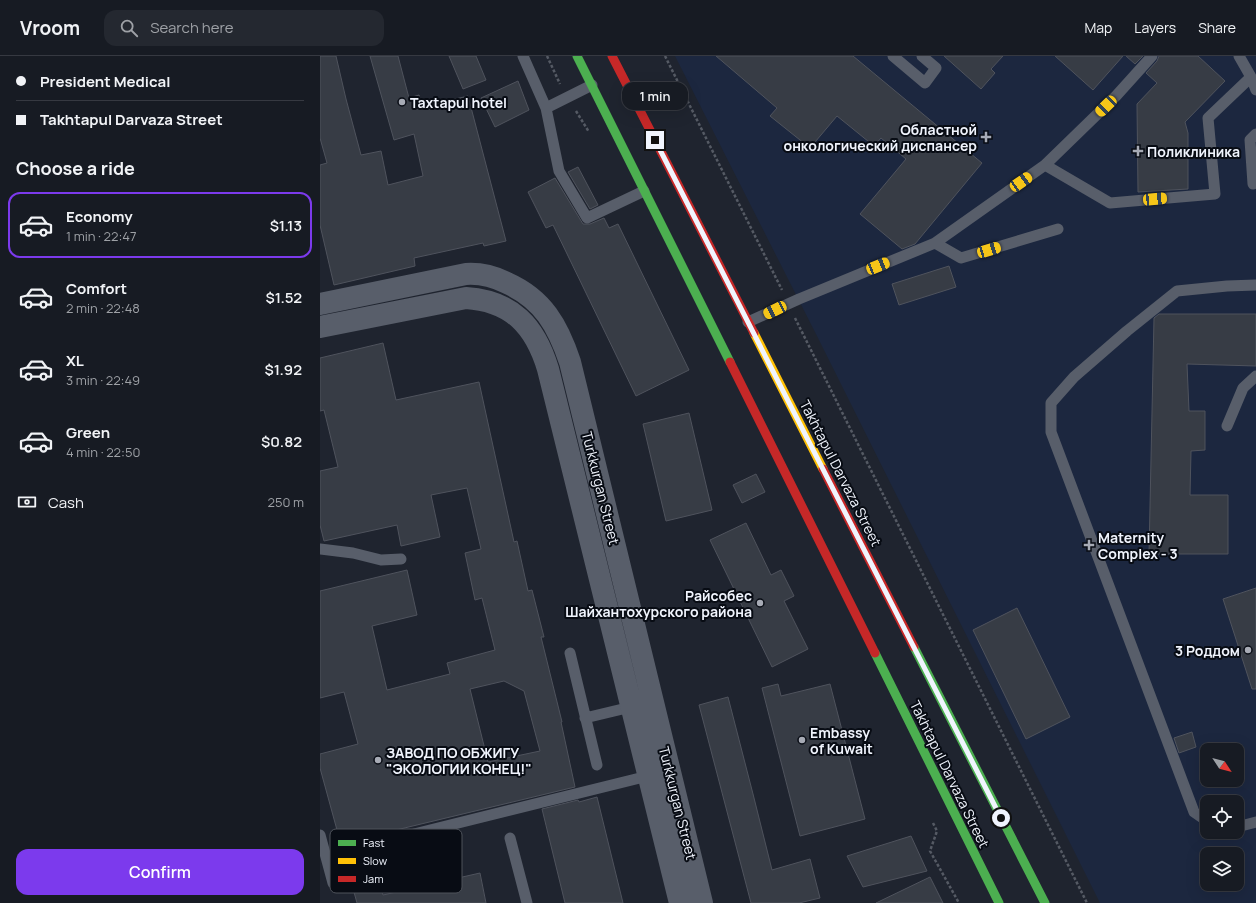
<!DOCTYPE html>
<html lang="en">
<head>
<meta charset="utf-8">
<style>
  :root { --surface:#171b23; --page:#242830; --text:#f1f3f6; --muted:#9ea1a6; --line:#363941; --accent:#7c3aed }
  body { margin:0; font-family:Manrope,sans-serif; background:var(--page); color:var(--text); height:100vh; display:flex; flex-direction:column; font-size:15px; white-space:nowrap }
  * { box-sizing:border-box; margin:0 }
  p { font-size:13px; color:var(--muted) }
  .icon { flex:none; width:22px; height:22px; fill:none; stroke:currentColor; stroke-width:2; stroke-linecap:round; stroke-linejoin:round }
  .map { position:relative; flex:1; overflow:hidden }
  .sheet { display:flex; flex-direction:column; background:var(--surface); width:320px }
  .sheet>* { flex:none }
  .banner { display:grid; align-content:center; height:88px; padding:0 16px; background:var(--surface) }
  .needle { width:26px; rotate:126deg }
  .buttons { position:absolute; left:880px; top:687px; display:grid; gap:8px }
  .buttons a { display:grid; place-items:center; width:44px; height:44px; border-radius:8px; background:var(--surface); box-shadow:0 4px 16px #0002,0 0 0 1px var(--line); font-size:20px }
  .end { position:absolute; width:18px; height:18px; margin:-9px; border:5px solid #f0f4fd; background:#111; box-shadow:0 0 0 2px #111 }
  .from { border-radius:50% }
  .bubble { position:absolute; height:28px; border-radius:12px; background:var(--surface); box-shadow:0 4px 16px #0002,0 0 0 1px var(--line); font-size:13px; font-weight:600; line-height:28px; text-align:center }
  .car { position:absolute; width:12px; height:24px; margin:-12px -6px; border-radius:5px; box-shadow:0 0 3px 1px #0007; background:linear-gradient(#f5c518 24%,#345 0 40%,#f5c518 0 76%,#345 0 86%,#f5c518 0) }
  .banner b { display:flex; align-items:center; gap:14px; height:38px; font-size:15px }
  .banner b+b { border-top:1px solid var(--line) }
  .banner i { width:10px; height:10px; background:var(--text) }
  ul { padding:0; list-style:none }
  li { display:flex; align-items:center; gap:12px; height:66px; margin:0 8px 6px; padding:0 8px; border:2px solid transparent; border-radius:12px }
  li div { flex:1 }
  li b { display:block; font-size:15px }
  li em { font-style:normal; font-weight:600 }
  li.on { border-color:var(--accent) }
  li>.icon { width:36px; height:36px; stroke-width:1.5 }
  h2 { padding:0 16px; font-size:18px; line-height:48px }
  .pay { display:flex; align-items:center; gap:10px; height:44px; padding:0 16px; font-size:15px }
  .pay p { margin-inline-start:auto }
  .action { display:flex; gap:8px; margin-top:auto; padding:8px 16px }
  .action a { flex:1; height:46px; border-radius:12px; background:var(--accent); color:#fff; font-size:16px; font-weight:600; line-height:46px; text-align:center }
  header { display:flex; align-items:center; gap:24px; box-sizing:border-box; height:56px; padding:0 20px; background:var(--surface); border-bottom:1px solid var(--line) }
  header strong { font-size:19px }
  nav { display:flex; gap:22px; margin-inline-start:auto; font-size:14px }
  .search { width:280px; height:36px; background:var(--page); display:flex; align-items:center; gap:10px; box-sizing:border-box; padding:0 14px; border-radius:12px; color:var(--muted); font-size:15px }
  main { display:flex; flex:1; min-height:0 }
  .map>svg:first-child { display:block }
</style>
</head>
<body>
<header>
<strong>Vroom</strong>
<div class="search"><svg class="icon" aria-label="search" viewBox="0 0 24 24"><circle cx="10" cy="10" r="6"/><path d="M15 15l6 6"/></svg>Search here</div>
<nav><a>Map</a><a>Layers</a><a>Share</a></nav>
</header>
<main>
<section class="sheet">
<div class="banner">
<b><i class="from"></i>President Medical</b>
<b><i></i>Takhtapul Darvaza Street</b>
</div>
<h2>Choose a ride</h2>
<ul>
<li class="on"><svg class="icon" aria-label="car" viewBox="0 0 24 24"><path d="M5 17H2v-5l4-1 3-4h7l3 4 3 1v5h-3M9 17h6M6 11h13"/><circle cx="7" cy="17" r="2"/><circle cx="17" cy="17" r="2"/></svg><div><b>Economy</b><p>1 min · 22:47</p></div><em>$1.13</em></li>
<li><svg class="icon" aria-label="car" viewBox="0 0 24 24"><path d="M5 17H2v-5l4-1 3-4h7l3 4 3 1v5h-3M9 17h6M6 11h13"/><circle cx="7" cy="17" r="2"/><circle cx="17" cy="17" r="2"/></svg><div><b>Comfort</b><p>2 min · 22:48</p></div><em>$1.52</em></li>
<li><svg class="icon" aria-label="car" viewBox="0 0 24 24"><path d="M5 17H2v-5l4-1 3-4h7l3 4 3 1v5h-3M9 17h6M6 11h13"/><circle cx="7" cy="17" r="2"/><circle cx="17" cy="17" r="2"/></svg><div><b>XL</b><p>3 min · 22:49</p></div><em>$1.92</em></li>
<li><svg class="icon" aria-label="car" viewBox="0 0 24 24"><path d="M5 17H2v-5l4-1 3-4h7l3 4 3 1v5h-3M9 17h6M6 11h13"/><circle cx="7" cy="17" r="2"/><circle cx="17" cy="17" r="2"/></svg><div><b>Green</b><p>4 min · 22:50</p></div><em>$0.82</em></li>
</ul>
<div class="pay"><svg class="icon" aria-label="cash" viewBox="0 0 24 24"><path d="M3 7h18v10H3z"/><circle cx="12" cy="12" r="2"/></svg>Cash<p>250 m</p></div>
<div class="action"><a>Confirm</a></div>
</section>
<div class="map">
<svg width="936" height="847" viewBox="0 0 936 847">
  <rect width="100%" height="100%" fill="#1f242f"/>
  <path fill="#1c273f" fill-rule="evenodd" d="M355,0H936V847H780L499,284ZM887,694H917V724H887ZM887,746H917V776H887ZM887,798H917V828H887Z"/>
  <path fill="#373c45" stroke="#4f535d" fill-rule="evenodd" d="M0,0H16L26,43L41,99L61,95L68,129L103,120L94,78L74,84L50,0H78L89,42L99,39L102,51L148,40L186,185L164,190L163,187L94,202L95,210L14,229L0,169V109L7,107L0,82Z
    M129,0H156L166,24L143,33Z
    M396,0H533L662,107L595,188L582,193L540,158L586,103L561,82L554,90L517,60L490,92L450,60L457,52Z
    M624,0H683L671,13L675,17L661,33Z
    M735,0H803L773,34Z
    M806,0H823L815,8Z
    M839,0H878L905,25L865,66L868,77V133L818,136L817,48L837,27L826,17L837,5Z
    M198,25L209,54L175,71L161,42Z
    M258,111L278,149L270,153L248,116Z
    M235,122L263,168H270L284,162L289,172L298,168L369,314L316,340L233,169L226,172L208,136Z
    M629,210L636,231L579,249L572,228Z
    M839,258H936V310L867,308L869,355H885V394L871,395L870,439H908V498H829L834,262Z
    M63,287L76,344L159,326L194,486L197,485L208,535L212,534L224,581H221L242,666H241L255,731L47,781L63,839L160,817L166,847H37L0,712V698L38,688L24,636L0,642V535L87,514L97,559L52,570L67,634L130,618L127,607L175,594L162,542L155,544L145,497L161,493L147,432L111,439L120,481L81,490L77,469L4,485L0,469V415L18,411L4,354L0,355V302ZM184,625L204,635L220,695L168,706L150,633Z
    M369,357L392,454L346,465L323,368Z
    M436,418L445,436L422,447L413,429Z
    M426,467L451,519L461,514L474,540L464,545L488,593L452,611L390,484Z
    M936,532V633H932L903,543Z
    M697,552L750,661L706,683L653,574Z
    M458,628L461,640L510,628L545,763L480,780L442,632Z
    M408,641L433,738L452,814L490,803L500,842L479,847H431L379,649Z
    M872,676L876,691L859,697L854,682Z
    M277,741L303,847H245L222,753L258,744L259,746Z
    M591,780L607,815L543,831L527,800Z
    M610,821L623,847H556Z"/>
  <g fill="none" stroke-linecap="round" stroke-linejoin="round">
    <path stroke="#555a64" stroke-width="2.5" stroke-dasharray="3 2" stroke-linecap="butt" d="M227,0L240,28
      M345,0L462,234
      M256,55L269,76
      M475,262L767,847
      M613,767L617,775L610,795L639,847"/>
    <path stroke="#585e6a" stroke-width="11" d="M203,0L226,52
      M573,0L605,27L616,12L602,0
      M931,21L936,34
      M272,29L226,52L239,115L267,162L324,135
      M725,109L790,147L895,138L888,62L931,21L919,0
      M933,128L930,84L936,78
      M615,187L725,109L796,40L832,0
      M428,266L479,243L615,187L641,202L738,173
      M907,370L923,332L936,320
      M0,493L33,497L61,504L81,503
      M250,597L277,709
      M265,662L311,651
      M887,765L874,756L731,376V347L754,321L807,275L857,235L907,230L936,229
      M917,771L936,766
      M94,778L328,720
      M0,779L13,827
      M190,782L207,847"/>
    <path stroke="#585e6a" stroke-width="22" d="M0,248L146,218C161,217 173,220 187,227C223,243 238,270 250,306L382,847
      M0,271L146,242C192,245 215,270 228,313L360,847"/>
    <path stroke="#4caf50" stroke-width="9" d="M257,0L410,306
      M594,591L725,847
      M555,597L679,847"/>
    <path stroke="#ffc107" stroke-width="9" d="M434,277L503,413"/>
    <path stroke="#c62828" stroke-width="9" d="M292,0L434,277
      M410,306L555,597
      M503,413L594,591"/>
  </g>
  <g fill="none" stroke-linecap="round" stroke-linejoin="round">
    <path stroke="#f0f4fd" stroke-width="5" d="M335,84L681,762"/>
  </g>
  <g fill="#a7abb5" stroke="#080c14" stroke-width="1.5">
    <circle cx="82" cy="46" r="4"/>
    <path d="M664 75h4v4h4v4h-4v4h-4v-4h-4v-4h4z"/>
    <path d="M816 89h4v4h4v4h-4v4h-4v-4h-4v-4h4z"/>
    <path d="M767 483h4v4h4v4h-4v4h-4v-4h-4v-4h4z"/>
    <circle cx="440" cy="547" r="4"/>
    <circle cx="928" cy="594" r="4"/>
    <circle cx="482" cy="684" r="4"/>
    <circle cx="58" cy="704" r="4"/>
  </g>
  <g text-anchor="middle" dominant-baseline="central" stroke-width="4" stroke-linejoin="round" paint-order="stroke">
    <g font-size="14" font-weight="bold" fill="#f0f4fd" stroke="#080c14" text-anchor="start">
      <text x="90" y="46">Taxtapul hotel</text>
      <text x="657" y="73" text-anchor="end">Областной<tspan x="657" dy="16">онкологический диспансер</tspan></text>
      <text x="827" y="95">Поликлиника</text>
      <text x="778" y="481">Maternity<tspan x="778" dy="16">Complex - 3</tspan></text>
      <text x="432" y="539" text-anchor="end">Райсобес<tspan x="432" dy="16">Шайхантохурского района</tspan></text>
      <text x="920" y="594" text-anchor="end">3 Роддом</text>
      <text x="490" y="676">Embassy<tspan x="490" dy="16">of Kuwait</tspan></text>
      <text x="66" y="696">ЗАВОД ПО ОБЖИГУ<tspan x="66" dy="16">"ЭКОЛОГИИ КОНЕЦ!"</tspan></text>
    </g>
    <g font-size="14" fill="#f0f4fd" stroke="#080c14">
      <text transform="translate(521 417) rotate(63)">Takhtapul Darvaza Street</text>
      <text transform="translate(281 432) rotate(76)">Turkkurgan Street</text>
      <text transform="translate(630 718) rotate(64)">Takhtapul Darvaza Street</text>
      <text transform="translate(358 747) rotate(76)">Turkkurgan Street</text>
    </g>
  </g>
  <rect x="10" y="773" width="132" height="64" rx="6" fill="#080c14" stroke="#4e525a" stroke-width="1"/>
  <rect x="18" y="784" width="18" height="6" fill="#4caf50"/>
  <rect x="18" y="802" width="18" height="6" fill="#ffc107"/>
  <rect x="18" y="820" width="18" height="6" fill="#c62828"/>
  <g font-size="11" fill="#f0f4fd">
    <text x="43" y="791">Fast</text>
    <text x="43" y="809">Slow</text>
    <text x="43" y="827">Jam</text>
  </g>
</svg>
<div class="buttons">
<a><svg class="needle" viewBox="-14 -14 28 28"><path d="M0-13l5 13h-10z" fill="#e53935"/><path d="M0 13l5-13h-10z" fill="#9ea1a6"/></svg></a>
<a><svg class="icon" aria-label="locate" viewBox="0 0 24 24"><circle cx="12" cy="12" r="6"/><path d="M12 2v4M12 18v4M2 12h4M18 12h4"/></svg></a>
<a><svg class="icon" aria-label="layers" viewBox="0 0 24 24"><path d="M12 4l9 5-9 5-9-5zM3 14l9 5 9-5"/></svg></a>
</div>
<i class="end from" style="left:681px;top:762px"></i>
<i class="end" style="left:335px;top:84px"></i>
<div class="bubble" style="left:302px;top:26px;width:66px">1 min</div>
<i class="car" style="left:786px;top:50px;rotate:226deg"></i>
<i class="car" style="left:701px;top:126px;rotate:55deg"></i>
<i class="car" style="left:835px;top:143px;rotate:85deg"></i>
<i class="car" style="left:669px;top:194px;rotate:73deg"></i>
<i class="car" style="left:558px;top:210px;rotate:68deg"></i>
<i class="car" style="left:455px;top:254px;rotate:244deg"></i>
</div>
</main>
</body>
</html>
